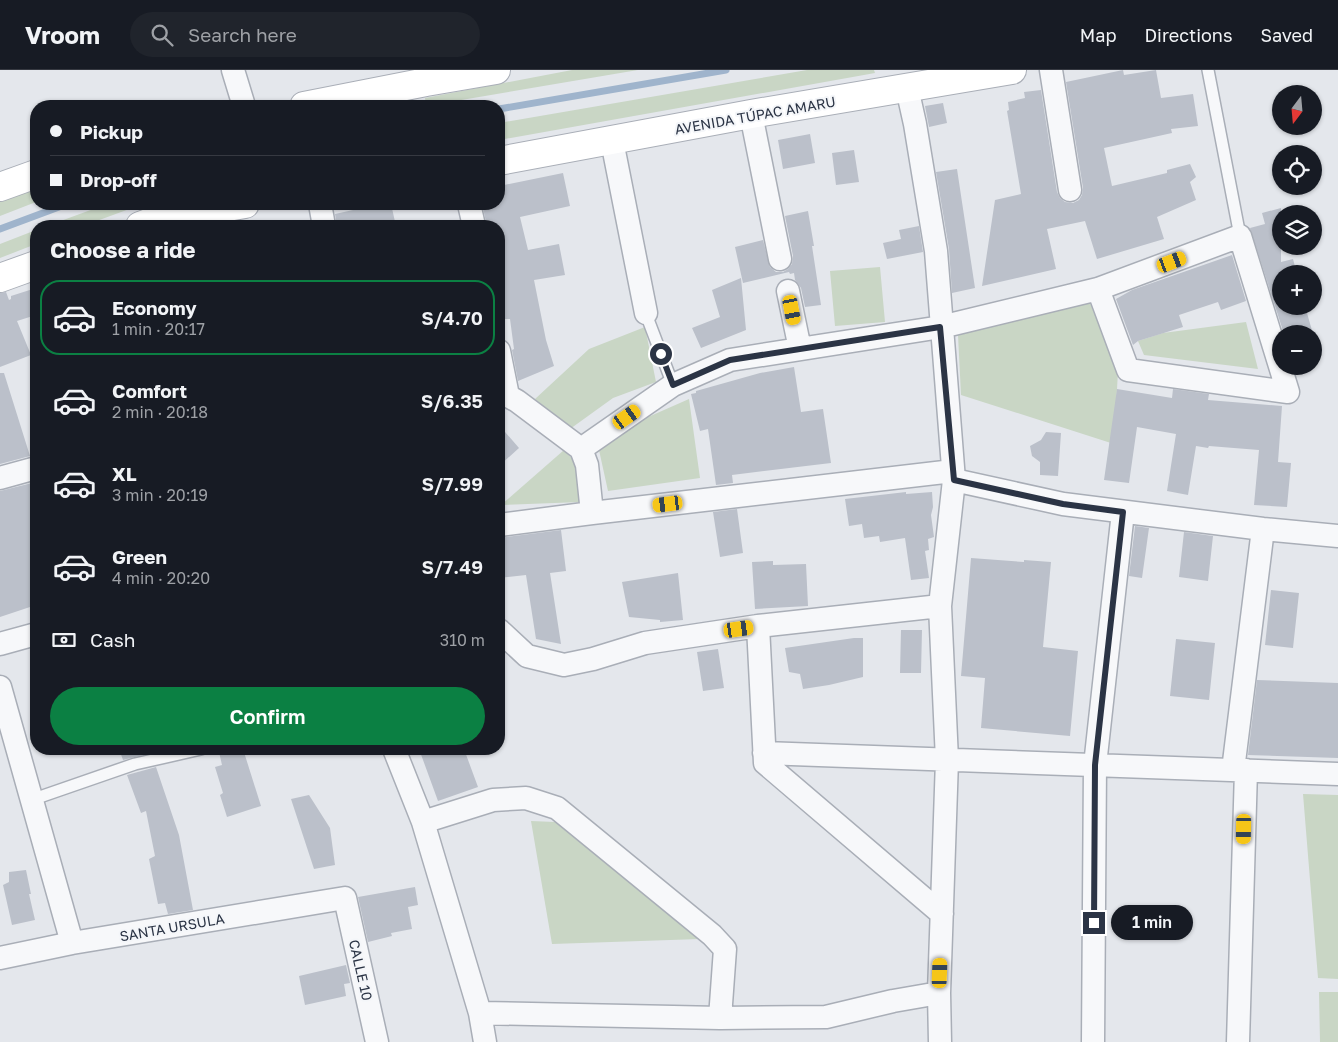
<!DOCTYPE html>
<html lang="en">
<head>
<meta charset="utf-8">
<style>
  :root { --surface:#171b24; --page:#20242c; --text:#f1f3f6; --muted:#9ea1a6; --line:#363941; --accent:#0b8043 }
  body { margin:0; font-family:"Golos Text",sans-serif; background:var(--page); color:var(--text); height:100vh; display:flex; flex-direction:column; font-size:19px; white-space:nowrap }
  * { box-sizing:border-box; margin:0 }
  p { font-size:16px; color:var(--muted) }
  .icon { flex:none; width:28px; height:28px; fill:none; stroke:currentColor; stroke-width:2; stroke-linecap:round; stroke-linejoin:round }
  .map { position:relative; flex:1; overflow:hidden }
  .details { position:absolute; left:30px; top:150px; width:475px; height:535px; display:flex; flex-direction:column; background:var(--surface); border-radius:20px; box-shadow:0 1px 4px #0004 }
  .details>* { flex:none }
  .guide { position:absolute; left:30px; top:30px; width:475px; height:110px; border-radius:20px; box-shadow:0 1px 4px #0004; display:grid; align-content:center; height:110px; padding:0 20px; background:var(--surface) }
  .needle { width:32px; rotate:196deg }
  .buttons { position:absolute; left:1272px; top:15px; display:grid; gap:10px }
  .buttons a { display:grid; place-items:center; width:50px; height:50px; border-radius:50%; background:var(--surface); box-shadow:0 1px 4px #0004; font-size:25px }
  .end { position:absolute; width:22px; height:22px; margin:-11px; border:6px solid #2b3445; background:#fff; box-shadow:0 0 0 2px #fff }
  .from { border-radius:50% }
  .bubble { position:absolute; height:35px; border-radius:18px; background:var(--surface); box-shadow:0 1px 4px #0004; font-size:16px; font-weight:600; line-height:35px; text-align:center }
  .car { position:absolute; width:15px; height:30px; margin:-15px -8px; border-radius:6px; box-shadow:0 0 4px 1px #0007; background:linear-gradient(#f5c518 24%,#345 0 40%,#f5c518 0 76%,#345 0 86%,#f5c518 0) }
  .guide b { display:flex; align-items:center; gap:18px; height:48px; font-size:19px }
  .guide b+b { border-top:1px solid var(--line) }
  .guide i { width:12px; height:12px; background:var(--text) }
  ul { padding:0; list-style:none }
  li { display:flex; align-items:center; gap:15px; height:75px; margin:0 10px 8px; padding:0 10px; border:2px solid transparent; border-radius:20px }
  li div { flex:1 }
  li b { display:block; font-size:19px }
  li em { font-style:normal; font-weight:600 }
  li.selected { border-color:var(--accent) }
  li>.icon { width:45px; height:45px; stroke-width:1.5 }
  h2 { padding:0 20px; font-size:22px; line-height:60px }
  .pay { display:flex; align-items:center; gap:12px; height:55px; padding:0 20px; font-size:19px }
  .pay p { margin-inline-start:auto }
  .button { display:flex; gap:10px; margin-top:auto; padding:10px 20px }
  .button a { flex:1; height:58px; border-radius:30px; background:var(--accent); color:#fff; font-size:20px; font-weight:600; line-height:58px; text-align:center }
  header { display:flex; align-items:center; gap:30px; box-sizing:border-box; height:70px; padding:0 25px; background:var(--surface); border-bottom:1px solid var(--line) }
  header strong { font-size:24px }
  nav { display:flex; gap:28px; margin-inline-start:auto; font-size:18px }
  .search { width:350px; height:45px; background:var(--page); display:flex; align-items:center; gap:12px; box-sizing:border-box; padding:0 18px; border-radius:28px; color:var(--muted); font-size:19px }
  .map>svg:first-child { display:block }
</style>
</head>
<body>
<header>
<strong>Vroom</strong>
<div class="search"><svg class="icon" aria-label="search" viewBox="0 0 24 24"><circle cx="10" cy="10" r="6"/><path d="M15 15l6 6"/></svg>Search here</div>
<nav><a>Map</a><a>Directions</a><a>Saved</a></nav>
</header>
<div class="map">
<svg width="1338" height="972" viewBox="0 0 1338 972">
  <rect width="100%" height="100%" fill="#e4e7ec"/>
  <path fill="#c9d6c5" d="M572,0H638L426,36L425,28Z
    M807,0H874L875,3L499,70V53Z
    M36,117V132L0,146V130Z
    M107,134H143L83,156H47Z
    M36,160V174L0,188V174Z
    M880,197L885,252L835,256L830,201Z
    M1090,233L1118,301L1114,374L961,325L958,265Z
    M1246,252L1258,299L1144,285L1138,271L1163,263Z
    M645,257L656,312L613,328L570,359L535,329L589,279Z
    M689,329L700,408L608,421L599,380L630,355Z
    M564,380L580,397L581,432L501,435Z
    M1303,724L1338,725V909L1318,908Z
    M531,751L555,752L700,869L552,874Z
    M1319,922H1338V972H1320Z"/>
  <g fill="none" stroke-linecap="round" stroke-linejoin="round">
    <path stroke="#9fb4cc" stroke-width="7" d="M499,39L726,0
      M0,159L67,134"/>
  </g>
  <path fill="#bbc0ca" d="M1123,0L1124,5L1156,0L1161,28L1193,24L1198,56L1171,59L1172,63L1104,78L1112,116L1167,103V100L1190,94L1196,107L1190,112L1196,130L1157,147L1164,169L1097,189L1085,151L1047,159L1056,199L982,216L995,130L1021,124L1007,41L1009,40L1008,32L1025,28L1024,22L1041,20L1057,122L1060,128L1065,132L1073,133L1079,130L1082,125L1083,118L1066,12Z
    M943,33L947,53L929,57L925,36Z
    M810,64L815,93L783,99L778,70Z
    M854,80L859,112L836,115L832,83Z
    M957,99L975,218L952,223L949,179L936,102Z
    M563,103L570,136L520,147L528,180L559,174L565,205L534,210L546,270L554,296L518,311L512,280L514,279L510,249H502L499,234V220L505,219L499,185V156H487L482,134H499V116Z
    M380,134H391L396,156H337L335,144Z
    M1281,138V192L1293,189L1297,204H1281V236H1305L1313,264H1284L1250,158L1265,154L1262,143Z
    M808,141L814,176H812L821,235L805,237L801,218L795,210L794,203L790,204L789,202L743,213L735,177L763,170L770,197L776,202H783L788,199L792,194L793,186L785,146Z
    M919,156L923,182L887,189L883,173L901,169L899,160Z
    M1232,185L1246,231L1221,240L1218,232L1179,245L1183,257L1138,271L1133,275L1116,229L1132,220Z
    M741,208L746,260L701,278L692,258L720,247L712,220Z
    M36,218V245L17,251L31,285L0,297V223L6,222L9,230L11,229V226Z
    M794,297L801,342L823,339L831,393L732,405L733,413L716,415L708,359L700,361L691,324L696,323V321L760,303Z
    M0,303H4L30,386L0,394Z
    M1117,319L1172,328L1173,319L1209,324L1208,330L1282,336L1278,392L1291,393L1287,437L1254,435L1259,380L1209,376L1208,378L1196,376L1188,425L1167,421L1176,364L1137,357L1129,413L1104,410Z
    M499,355L519,378L499,396Z
    M1046,362L1061,363L1058,406L1040,405V392L1032,386L1030,376L1041,370Z
    M32,413L36,426V535L0,547V421Z
    M906,422V424L932,422L933,437L931,445L934,467L928,469L929,480L925,481L929,508L911,510L905,468L880,472L879,466L864,468L862,454L849,456L845,429Z
    M737,439L743,483L720,487L713,442Z
    M1135,456L1149,458L1142,508L1129,506Z
    M561,460L566,501L550,503L561,574L536,569L526,505L499,508V468Z
    M1184,462L1213,466L1208,511L1179,507Z
    M971,488L1024,492V490L1051,492L1043,577L1078,581L1070,666L981,658L985,608L961,606Z
    M773,491V495L806,494L808,536L755,539L752,492Z
    M678,503L683,550L660,552V550L629,547L622,512Z
    M1271,520L1299,523L1293,578L1265,575Z
    M901,560H922L921,603H900Z
    M854,568H863V607L829,615L803,619L800,604L789,602L785,578Z
    M1176,569L1215,573L1209,630L1170,626Z
    M718,579L724,618L703,621L697,582Z
    M1257,610L1338,613V688L1248,685Z
    M119,679H149L151,683L123,690Z
    M230,679H243L261,736L227,747L220,725L223,723L215,697L222,695L219,682Z
    M419,679H464L478,717L438,731Z
    M156,697L179,765L193,840L168,844L165,833L158,834L149,789L155,786L146,741L141,743L127,705Z
    M309,725L330,758L335,795L314,799L291,729Z
    M26,800L31,824H29L35,850L12,855L3,815L9,812V802Z
    M415,817L418,835L408,837L412,859L391,863L392,866L368,872L358,827Z
    M346,895L350,913L344,914L346,926L305,935L299,906Z"/>
  <g fill="none" stroke-linecap="round" stroke-linejoin="round">
    <g stroke="#a9aeb7" stroke-width="14">
      <path id="lane" d="M1208,0L1240,166
        M649,252L673,315
        M31,730L135,694L201,679"/>
    </g>
    <g stroke="#a9aeb7" stroke-width="25">
      <path id="street" d="M233,0L244,36
        M1051,0L1070,120
        M907,18L915,54L936,181L954,410L940,536L947,690L939,923L940,972
        M751,44L780,189
        M612,71L646,243
        M320,134L324,156
        M469,134L474,156
        M788,221L800,279
        M499,281L508,326L517,331L581,379
        M0,408L36,398
        M954,410L1063,434L1263,459L1338,466
        M592,443L587,395L581,379L673,315L730,290L941,257L1098,219L1240,166L1288,322L1128,300L1098,219
        M499,455L592,443L953,401
        M758,556L765,693L942,844
        M499,560L527,586L564,595L593,589L645,573L758,556L940,536
        M0,574L36,564
        M0,617L72,873
        M394,679L423,752L480,943L485,972
        M764,683L1338,704
        M1233,700L1263,459
        M423,752L493,730L526,728L557,738L712,865L725,879L720,948
        M0,888L72,873L345,828L377,972
        M480,943L720,948L826,947L893,931L939,923
        M1093,972L1095,695L1123,442
        M1238,972L1246,700"/>
    </g>
    <g stroke="#a9aeb7" stroke-width="30">
      <path id="secondary" d="M304,36L426,12L496,0
        M499,91L751,44L1012,0
        M0,117L36,104
        M140,156L159,149L245,134
        M0,208L36,195"/>
    </g>
    <use href="#lane" stroke="#f7f8fa" stroke-width="11"/>
    <use href="#street" stroke="#f7f8fa" stroke-width="22"/>
    <use href="#secondary" stroke="#fff" stroke-width="28"/>
  </g>
  <g fill="none" stroke-linecap="round" stroke-linejoin="round">
    <path stroke="#2b3445" stroke-width="6" d="M661,284L673,315L730,290L940,257L954,410L1063,434L1123,442L1095,695L1094,853"/>
  </g>
  <g text-anchor="middle" dominant-baseline="central" stroke-width="4" stroke-linejoin="round" paint-order="stroke">
    <g font-size="14" fill="#2b3445" stroke="#f4f6f9">
      <text transform="translate(755 45) rotate(-10)">AVENIDA TÚPAC AMARU</text>
      <text transform="translate(172 857) rotate(-10)">SANTA URSULA</text>
      <text transform="translate(361 900) rotate(77)">CALLE 10</text>
    </g>
  </g>
</svg>
<div class="buttons">
<a><svg class="needle" viewBox="-14 -14 28 28"><path d="M0-13l5 13h-10z" fill="#e53935"/><path d="M0 13l5-13h-10z" fill="#9ea1a6"/></svg></a>
<a><svg class="icon" aria-label="locate" viewBox="0 0 24 24"><circle cx="12" cy="12" r="6"/><path d="M12 2v4M12 18v4M2 12h4M18 12h4"/></svg></a>
<a><svg class="icon" aria-label="layers" viewBox="0 0 24 24"><path d="M12 4l9 5-9 5-9-5zM3 14l9 5 9-5"/></svg></a>
<a>+</a>
<a>−</a>
</div>
<i class="end from" style="left:661px;top:284px"></i>
<i class="end" style="left:1094px;top:853px"></i>
<div class="bubble" style="left:1111px;top:835px;width:82px">1 min</div>
<i class="car" style="left:1172px;top:192px;rotate:69deg"></i>
<i class="car" style="left:792px;top:240px;rotate:169deg"></i>
<i class="car" style="left:627px;top:347px;rotate:55deg"></i>
<i class="car" style="left:668px;top:434px;rotate:263deg"></i>
<i class="car" style="left:739px;top:559px;rotate:82deg"></i>
<i class="car" style="left:1244px;top:759px;rotate:181deg"></i>
<i class="car" style="left:940px;top:903px;rotate:2deg"></i>
<div class="guide">
<b><i class="from"></i>Pickup</b>
<b><i></i>Drop-off</b>
</div>
<section class="details">
<h2>Choose a ride</h2>
<ul>
<li class="selected"><svg class="icon" aria-label="car" viewBox="0 0 24 24"><path d="M5 17H2v-5l4-1 3-4h7l3 4 3 1v5h-3M9 17h6M6 11h13"/><circle cx="7" cy="17" r="2"/><circle cx="17" cy="17" r="2"/></svg><div><b>Economy</b><p>1 min · 20:17</p></div><em>S/4.70</em></li>
<li><svg class="icon" aria-label="car" viewBox="0 0 24 24"><path d="M5 17H2v-5l4-1 3-4h7l3 4 3 1v5h-3M9 17h6M6 11h13"/><circle cx="7" cy="17" r="2"/><circle cx="17" cy="17" r="2"/></svg><div><b>Comfort</b><p>2 min · 20:18</p></div><em>S/6.35</em></li>
<li><svg class="icon" aria-label="car" viewBox="0 0 24 24"><path d="M5 17H2v-5l4-1 3-4h7l3 4 3 1v5h-3M9 17h6M6 11h13"/><circle cx="7" cy="17" r="2"/><circle cx="17" cy="17" r="2"/></svg><div><b>XL</b><p>3 min · 20:19</p></div><em>S/7.99</em></li>
<li><svg class="icon" aria-label="car" viewBox="0 0 24 24"><path d="M5 17H2v-5l4-1 3-4h7l3 4 3 1v5h-3M9 17h6M6 11h13"/><circle cx="7" cy="17" r="2"/><circle cx="17" cy="17" r="2"/></svg><div><b>Green</b><p>4 min · 20:20</p></div><em>S/7.49</em></li>
</ul>
<div class="pay"><svg class="icon" aria-label="cash" viewBox="0 0 24 24"><path d="M3 7h18v10H3z"/><circle cx="12" cy="12" r="2"/></svg>Cash<p>310 m</p></div>
<div class="button"><a>Confirm</a></div>
</section>
</div>
</body>
</html>
